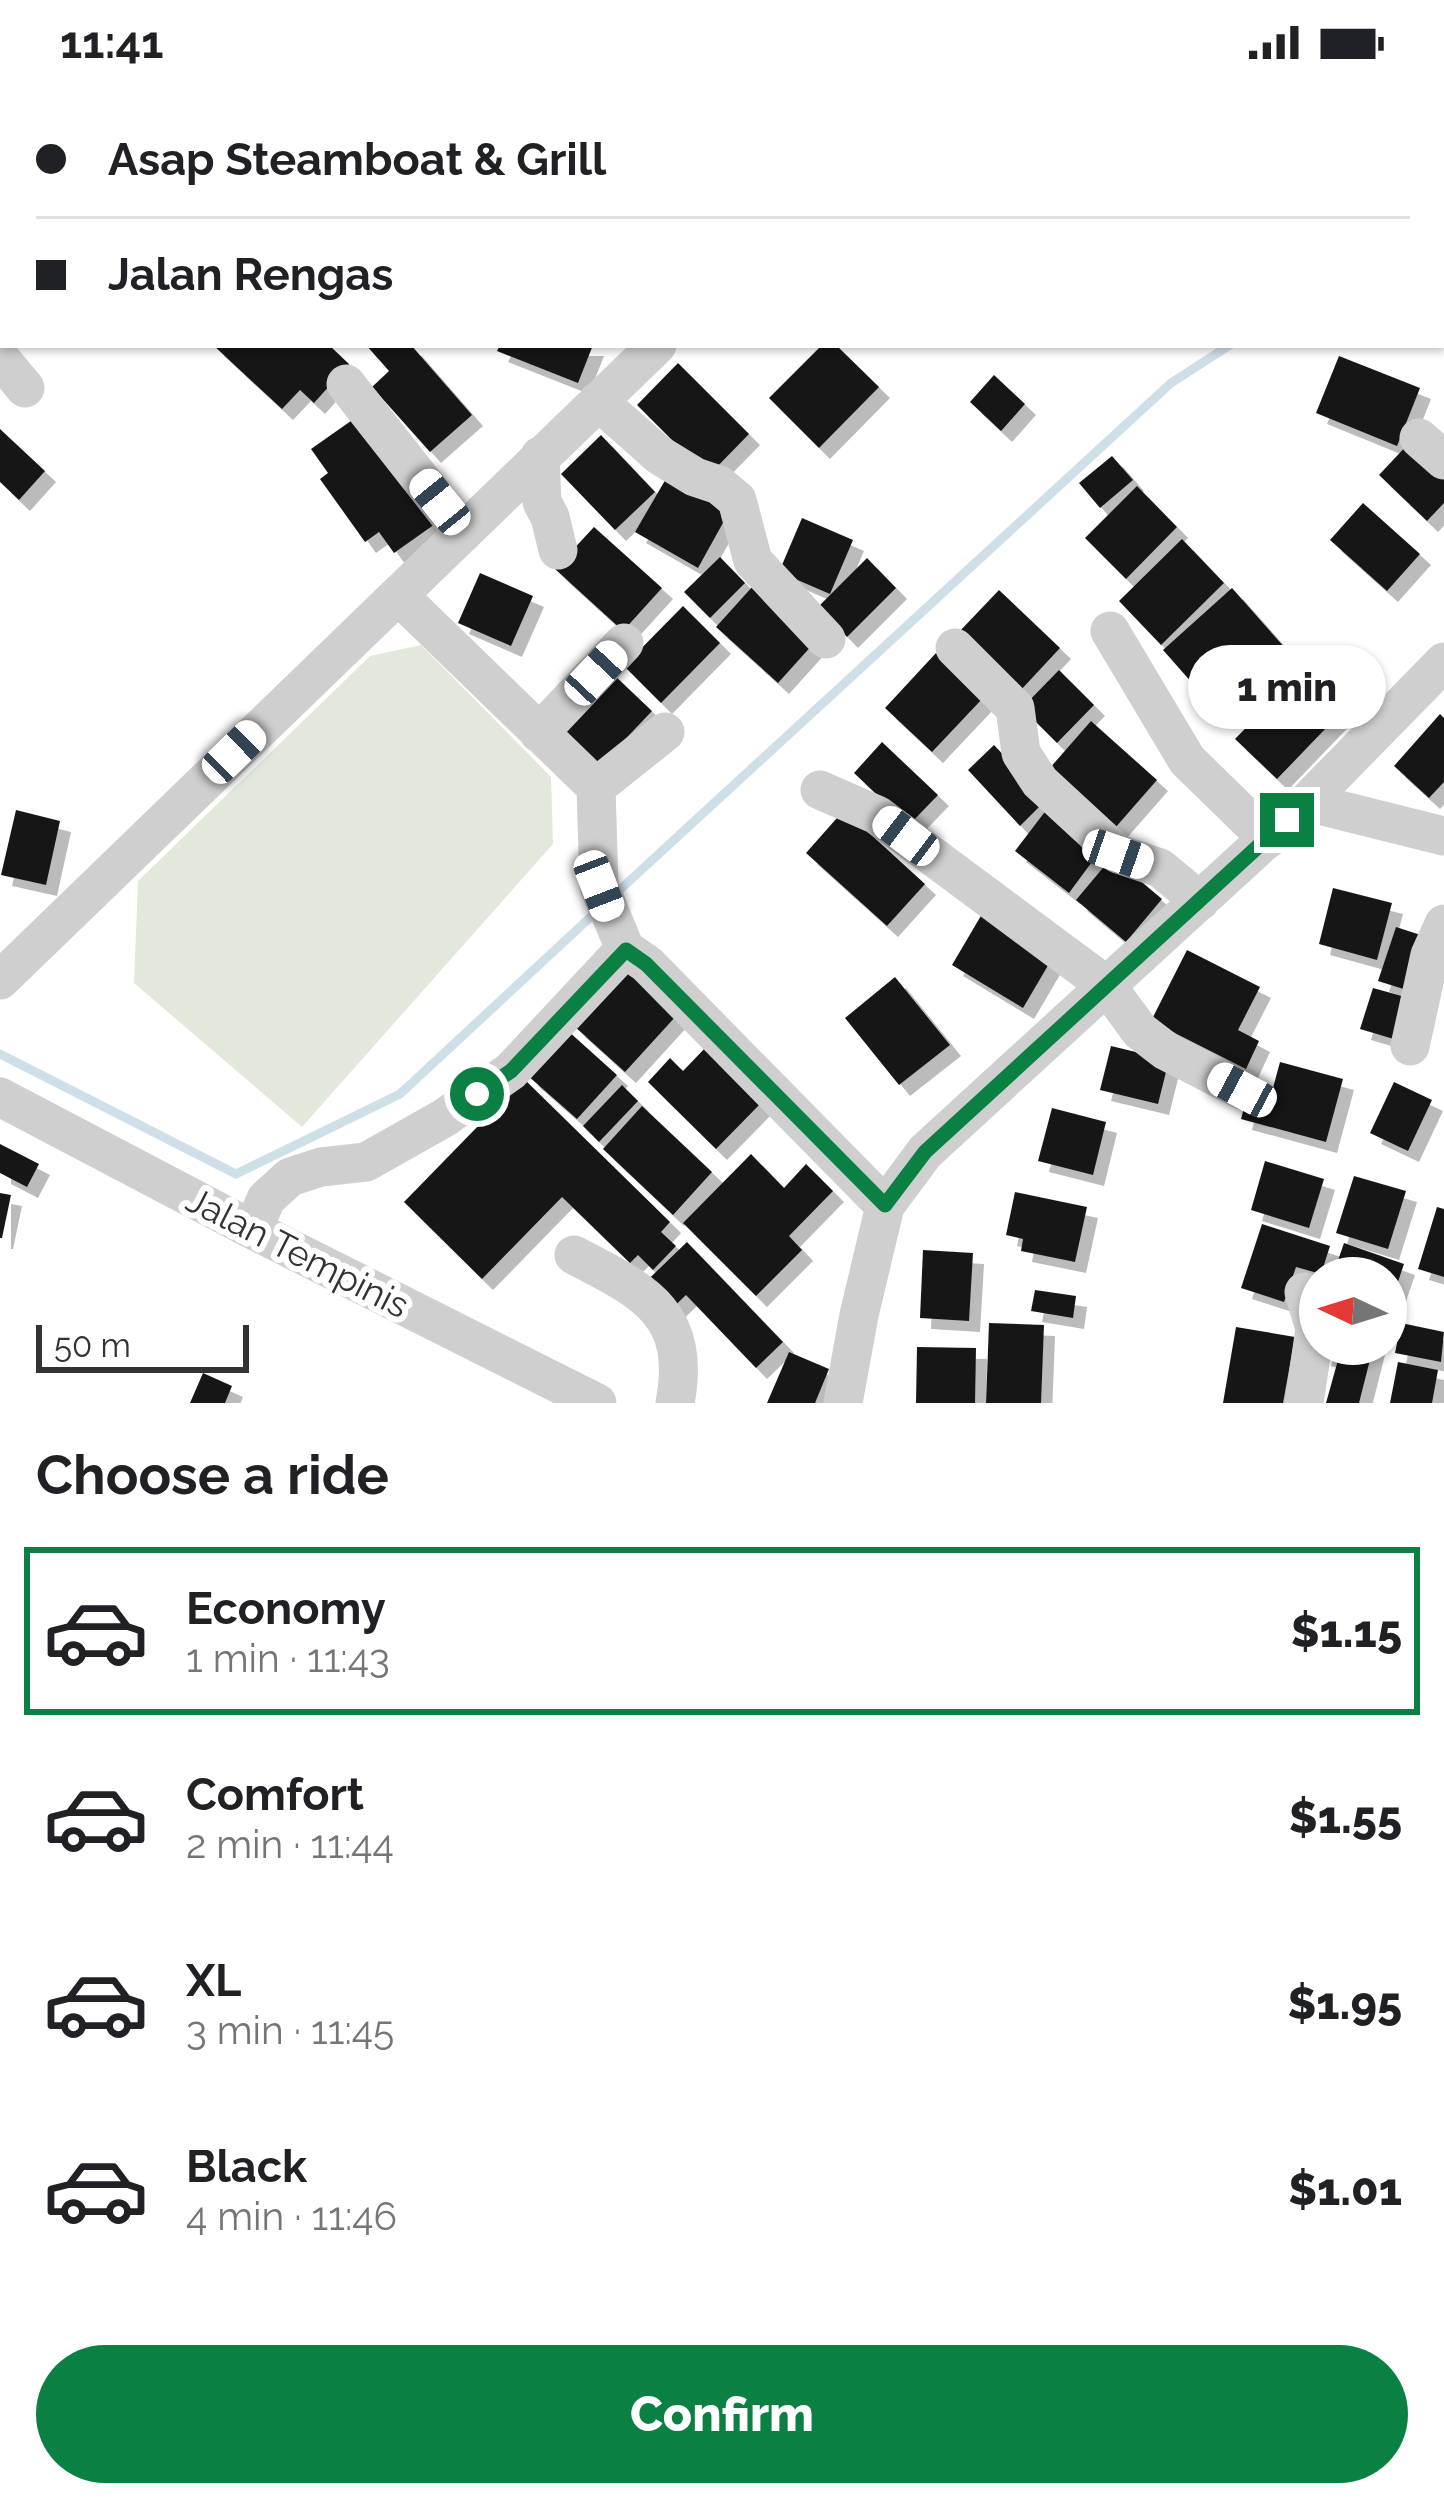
<!DOCTYPE html>
<html lang="en">
<head>
<meta charset="utf-8">
<style>
  :root { --surface:#fff; --page:#f2f2f2; --text:#202124; --muted:#757577; --line:#e0e0e0; --accent:#0b8043 }
  body { margin:0; font-family:Raleway,sans-serif; background:var(--page); color:var(--text); height:100vh; display:flex; flex-direction:column; font-size:45px; white-space:nowrap }
  * { box-sizing:border-box; margin:0 }
  p { font-size:39px; color:var(--muted) }
  .icon { flex:none; width:66px; height:66px; fill:none; stroke:currentColor; stroke-width:2; stroke-linecap:round; stroke-linejoin:round }
  .map { position:relative; height:1319px; overflow:hidden }
  .panel { display:flex; flex-direction:column; background:var(--surface); flex:1 }
  .panel>* { flex:none }
  .guide { position:absolute; left:0px; top:0px; width:1446px; height:264px; box-shadow:0 3px 9px #0004; display:grid; align-content:center; height:264px; padding:0 36px; background:var(--surface) }
  .needle { width:78px; rotate:274deg }
  .tools { position:absolute; left:1299px; top:1173px; display:grid; gap:24px }
  .tools a { display:grid; place-items:center; width:108px; height:108px; border-radius:50%; background:var(--surface); box-shadow:0 3px 9px #0004; font-size:60px }
  .scale { position:absolute; left:36px; bottom:30px; width:213px; box-sizing:border-box; padding-left:12px; border:6px solid #323232; border-top:0; font-size:33px; line-height:42px; white-space:nowrap; color:#323232; -webkit-text-stroke:9px #fff; paint-order:stroke }
  .end { position:absolute; width:54px; height:54px; margin:-27px; border:15px solid #0b8043; background:#fff; box-shadow:0 0 0 6px #fff }
  .from { border-radius:50% }
  .bubble { position:absolute; height:84px; border-radius:42px; background:var(--surface); box-shadow:0 3px 9px #0004; font-size:39px; font-weight:800; line-height:84px; text-align:center }
  .car { position:absolute; width:36px; height:72px; margin:-36px -18px; border-radius:15px; box-shadow:0 0 9px 3px #0007; background:linear-gradient(#fff 24%,#345 0 40%,#fff 0 76%,#345 0 86%,#fff 0) }
  .guide b { display:flex; align-items:center; gap:42px; height:114px; font-size:45px }
  .guide b+b { border-top:3px solid var(--line) }
  .guide i { width:30px; height:30px; background:var(--text) }
  ul { padding:0; list-style:none }
  li { display:flex; align-items:center; gap:36px; height:168px; margin:0 24px 18px; padding:0 12px; border:6px solid transparent; border-radius:0px }
  li div { flex:1 }
  li b { display:block; font-size:45px }
  li em { font-style:normal; font-weight:800 }
  li.current { border-color:var(--accent) }
  li>.icon { width:108px; height:108px; stroke-width:1.5 }
  h2 { padding:0 36px; font-size:54px; line-height:144px }
  .button { display:flex; gap:24px; margin-top:auto; padding:24px 36px }
  .button a { flex:1; height:138px; border-radius:72px; background:var(--accent); color:#fff; font-size:48px; font-weight:800; line-height:138px; text-align:center }
  .status { display:flex; justify-content:space-between; align-items:center; height:84px; padding:0 60px; background:var(--surface); direction:ltr }
  .status svg { height:33px; fill:currentColor }
  .map>svg:first-child { display:block }
</style>
</head>
<body>
<div class="status"><b>11:41</b><svg viewBox="0 0 49 12"><path d="M0 12V9h3v3zM5 12V6h3v6zM10 12V3h3v9zM15 12V0h3v12zM26 1h20v11H26zM47 4h2v5h-2z"/></svg></div>
<div class="map">
<svg width="1444" height="1319" viewBox="0 0 1444 1319">
  <defs>
    <filter id="shadow"><feDropShadow dx="11" dy="11" stdDeviation="0" flood-color="#0004"/></filter>
  </defs>
  <rect width="100%" height="100%" fill="#fff"/>
  <path fill="#e2e8dc" d="M421,561L551,693L553,760L302,1043L134,899L138,797L370,572Z"/>
  <g fill="none" stroke-linecap="round" stroke-linejoin="round">
    <path stroke="#cedfe8" stroke-width="9" d="M613,812L1171,299L1230,261
      M0,970L236,1090L400,1010L596,828"/>
  </g>
  <path fill="#191919" filter="url(#shadow)" d="M213,261H329L349,280L314,319L300,306L282,325Z
    M366,261H411L472,331L430,368L372,303L389,287Z
    M500,261H593L578,299L497,267Z
    M822,261H836L879,303L819,364L769,314Z
    M1339,272L1420,304L1397,362L1316,329Z
    M678,279L749,350L708,392L637,321Z
    M994,291L1025,320L1001,347L970,318Z
    M358,332L435,440L394,469L379,448L365,458L320,395L328,389L311,365Z
    M0,345L45,387L19,416L0,398Z
    M601,351L655,408L615,446L561,390Z
    M1409,359L1444,392V419L1427,437L1379,391Z
    M1112,372L1133,396L1100,424L1079,399Z
    M667,393L729,428L698,484L635,448Z
    M1137,402L1177,443L1126,495L1085,454Z
    M1363,419L1420,470L1387,507L1330,456Z
    M802,434L853,456L830,510L779,488Z
    M594,443L662,504L623,547L555,485Z
    M1182,455L1224,499L1161,561L1119,517Z
    M720,473L745,499L710,534L684,508Z
    M867,474L896,504L847,553L818,523Z
    M480,489L533,512L511,562L458,539Z
    M753,502L815,558L778,599L716,543Z
    M1232,504L1285,564L1216,626L1163,566Z
    M999,506L1060,564L1019,608L958,549Z
    M683,522L720,559L661,619L624,582Z
    M936,569L983,614L932,668L885,624Z
    M1313,575L1354,615L1277,695L1235,655Z
    M1059,586L1094,621L1057,659L1022,624Z
    M612,589L652,627L597,685L558,649Z
    M1440,630L1444,634V698L1429,714L1394,682Z
    M1091,637L1157,696L1108,752L1042,693Z
    M882,658L938,711L909,741L854,689Z
    M994,661L1046,716L1020,742L968,686Z
    M1047,725L1100,767L1069,809L1015,767Z
    M16,726L60,737L46,801L1,791Z
    M844,726L925,800L887,842L806,769Z
    M1112,773L1162,815L1126,858L1076,816Z
    M1333,804L1392,819L1377,876L1319,860Z
    M982,830L1053,873L1023,924L952,881Z
    M1396,843L1430,854L1413,908L1378,897Z
    M1187,866L1260,903L1238,946L1259,957L1246,985L1151,937Z
    M626,885L677,931L625,988L574,942Z
    M895,893L950,961L899,1001L845,934Z
    M1373,904L1409,914L1397,956L1360,945Z
    M567,946L617,991L577,1035L527,991Z
    M707,962L763,1017L716,1065L648,998L670,974L683,987Z
    M1111,962L1169,976L1158,1020L1100,1006Z
    M1280,978L1343,995L1326,1058L1241,1035L1248,1010L1270,1015Z
    M524,995L670,1138L661,1148L676,1162L653,1186L638,1171L630,1179L562,1113L482,1195L404,1118Z
    M1394,998L1432,1016L1408,1067L1370,1049Z
    M622,1001L638,1017L599,1058L583,1042Z
    M642,1022L712,1088L673,1131L603,1065Z
    M1052,1024L1106,1038L1093,1091L1038,1077Z
    M0,1060L39,1080L27,1103L0,1089Z
    M751,1070L784,1104L806,1080L833,1107L789,1152L802,1166L756,1212L683,1139Z
    M1265,1077L1324,1095L1309,1144L1251,1126Z
    M1354,1092L1406,1107L1388,1165L1336,1149Z
    M1015,1108L1087,1123L1075,1178L1021,1167L1023,1155L1006,1151Z
    M0,1109L11,1111L2,1154H0Z
    M1437,1123L1444,1125V1193L1418,1185Z
    M1262,1140L1330,1162L1321,1190L1296,1183L1284,1218L1241,1204Z
    M687,1158L783,1258L756,1284L686,1211L654,1242L628,1215Z
    M1344,1159L1404,1180L1387,1230L1386,1194H1332Z
    M923,1166L973,1169L969,1237L920,1234Z
    M1035,1206L1076,1212L1073,1234L1031,1227Z
    M989,1239L1044,1241L1041,1319H986Z
    M1401,1239L1444,1248L1441,1278L1395,1269Z
    M1236,1243L1295,1253L1283,1319H1223Z
    M1323,1260H1374L1359,1319H1326L1338,1276L1320,1271Z
    M917,1263L976,1264L975,1319H916Z
    M789,1268L829,1285L815,1319H767Z
    M1398,1278L1438,1286L1432,1319H1390Z
    M203,1289L232,1302L225,1319H190Z"/>
  <g fill="none" stroke-linecap="round" stroke-linejoin="round">
    <path stroke="#cfcfcf" stroke-width="39" d="M276,0L277,3
      M625,0L627,3
      M1367,0L1379,3
      M921,3L923,0
      M1443,19L1444,20
      M0,274L25,304
      M346,300L463,449
      M598,317L659,371L695,393L719,401L737,416L753,477L826,555
      M1419,354L1444,376
      M540,372L542,418L550,433L558,466
      M399,512L596,703L599,802L625,865
      M1110,547L1187,676L1268,755
      M955,564L1015,624L1021,669L1040,698L1118,770L1160,784L1200,817
      M539,649L624,559
      M596,703L665,648
      M820,706L877,731L1107,902L1140,947L1166,967L1242,1006
      M1307,718L1444,752
      M0,896L657,261
      M1410,962L1430,871L1444,840
      M0,1013L253,1146L597,1319
      M253,1146L266,1115L290,1093L321,1083L366,1078L444,1034L511,987L625,865L647,880L885,1122
      M574,1171C644,1207 692,1229 675,1319
      M1304,1208L1315,1245L1304,1319
      M843,1319L859,1231L885,1122L925,1068L1307,718L1444,578"/>
  </g>
  <g fill="none" stroke-linecap="round" stroke-linejoin="round">
    <path stroke="#0b8043" stroke-width="15" d="M477,1010L511,987L626,866L646,880L885,1121L925,1068L1287,736"/>
  </g>
  <g text-anchor="middle" dominant-baseline="central" stroke-width="12" stroke-linejoin="round" paint-order="stroke">
    <g font-size="36" fill="#323232" stroke="#fff">
      <text transform="translate(298 1168) rotate(27)">Jalan Tempinis</text>
    </g>
  </g>
</svg>
<div class="tools">
<a><svg class="needle" viewBox="-14 -14 28 28"><path d="M0-13l5 13h-10z" fill="#e53935"/><path d="M0 13l5-13h-10z" fill="#757577"/></svg></a>
</div>
<div class="scale">50 m</div>
<i class="end from" style="left:477px;top:1010px"></i>
<i class="end" style="left:1287px;top:736px"></i>
<div class="bubble" style="left:1188px;top:561px;width:198px">1 min</div>
<i class="car" style="left:440px;top:418px;rotate:321deg"></i>
<i class="car" style="left:596px;top:589px;rotate:43deg"></i>
<i class="car" style="left:234px;top:668px;rotate:46deg"></i>
<i class="car" style="left:906px;top:752px;rotate:307deg"></i>
<i class="car" style="left:1118px;top:770px;rotate:109deg"></i>
<i class="car" style="left:599px;top:802px;rotate:159deg"></i>
<i class="car" style="left:1242px;top:1006px;rotate:298deg"></i>
<div class="guide">
<b><i class="from"></i>Asap Steamboat &amp; Grill</b>
<b><i></i>Jalan Rengas</b>
</div>
</div>
<section class="panel">
<h2>Choose a ride</h2>
<ul>
<li class="current"><svg class="icon" aria-label="car" viewBox="0 0 24 24"><path d="M5 17H2v-5l4-1 3-4h7l3 4 3 1v5h-3M9 17h6M6 11h13"/><circle cx="7" cy="17" r="2"/><circle cx="17" cy="17" r="2"/></svg><div><b>Economy</b><p>1 min · 11:43</p></div><em>$1.15</em></li>
<li><svg class="icon" aria-label="car" viewBox="0 0 24 24"><path d="M5 17H2v-5l4-1 3-4h7l3 4 3 1v5h-3M9 17h6M6 11h13"/><circle cx="7" cy="17" r="2"/><circle cx="17" cy="17" r="2"/></svg><div><b>Comfort</b><p>2 min · 11:44</p></div><em>$1.55</em></li>
<li><svg class="icon" aria-label="car" viewBox="0 0 24 24"><path d="M5 17H2v-5l4-1 3-4h7l3 4 3 1v5h-3M9 17h6M6 11h13"/><circle cx="7" cy="17" r="2"/><circle cx="17" cy="17" r="2"/></svg><div><b>XL</b><p>3 min · 11:45</p></div><em>$1.95</em></li>
<li><svg class="icon" aria-label="car" viewBox="0 0 24 24"><path d="M5 17H2v-5l4-1 3-4h7l3 4 3 1v5h-3M9 17h6M6 11h13"/><circle cx="7" cy="17" r="2"/><circle cx="17" cy="17" r="2"/></svg><div><b>Black</b><p>4 min · 11:46</p></div><em>$1.01</em></li>
</ul>
<div class="button"><a>Confirm</a></div>
</section>
</body>
</html>
